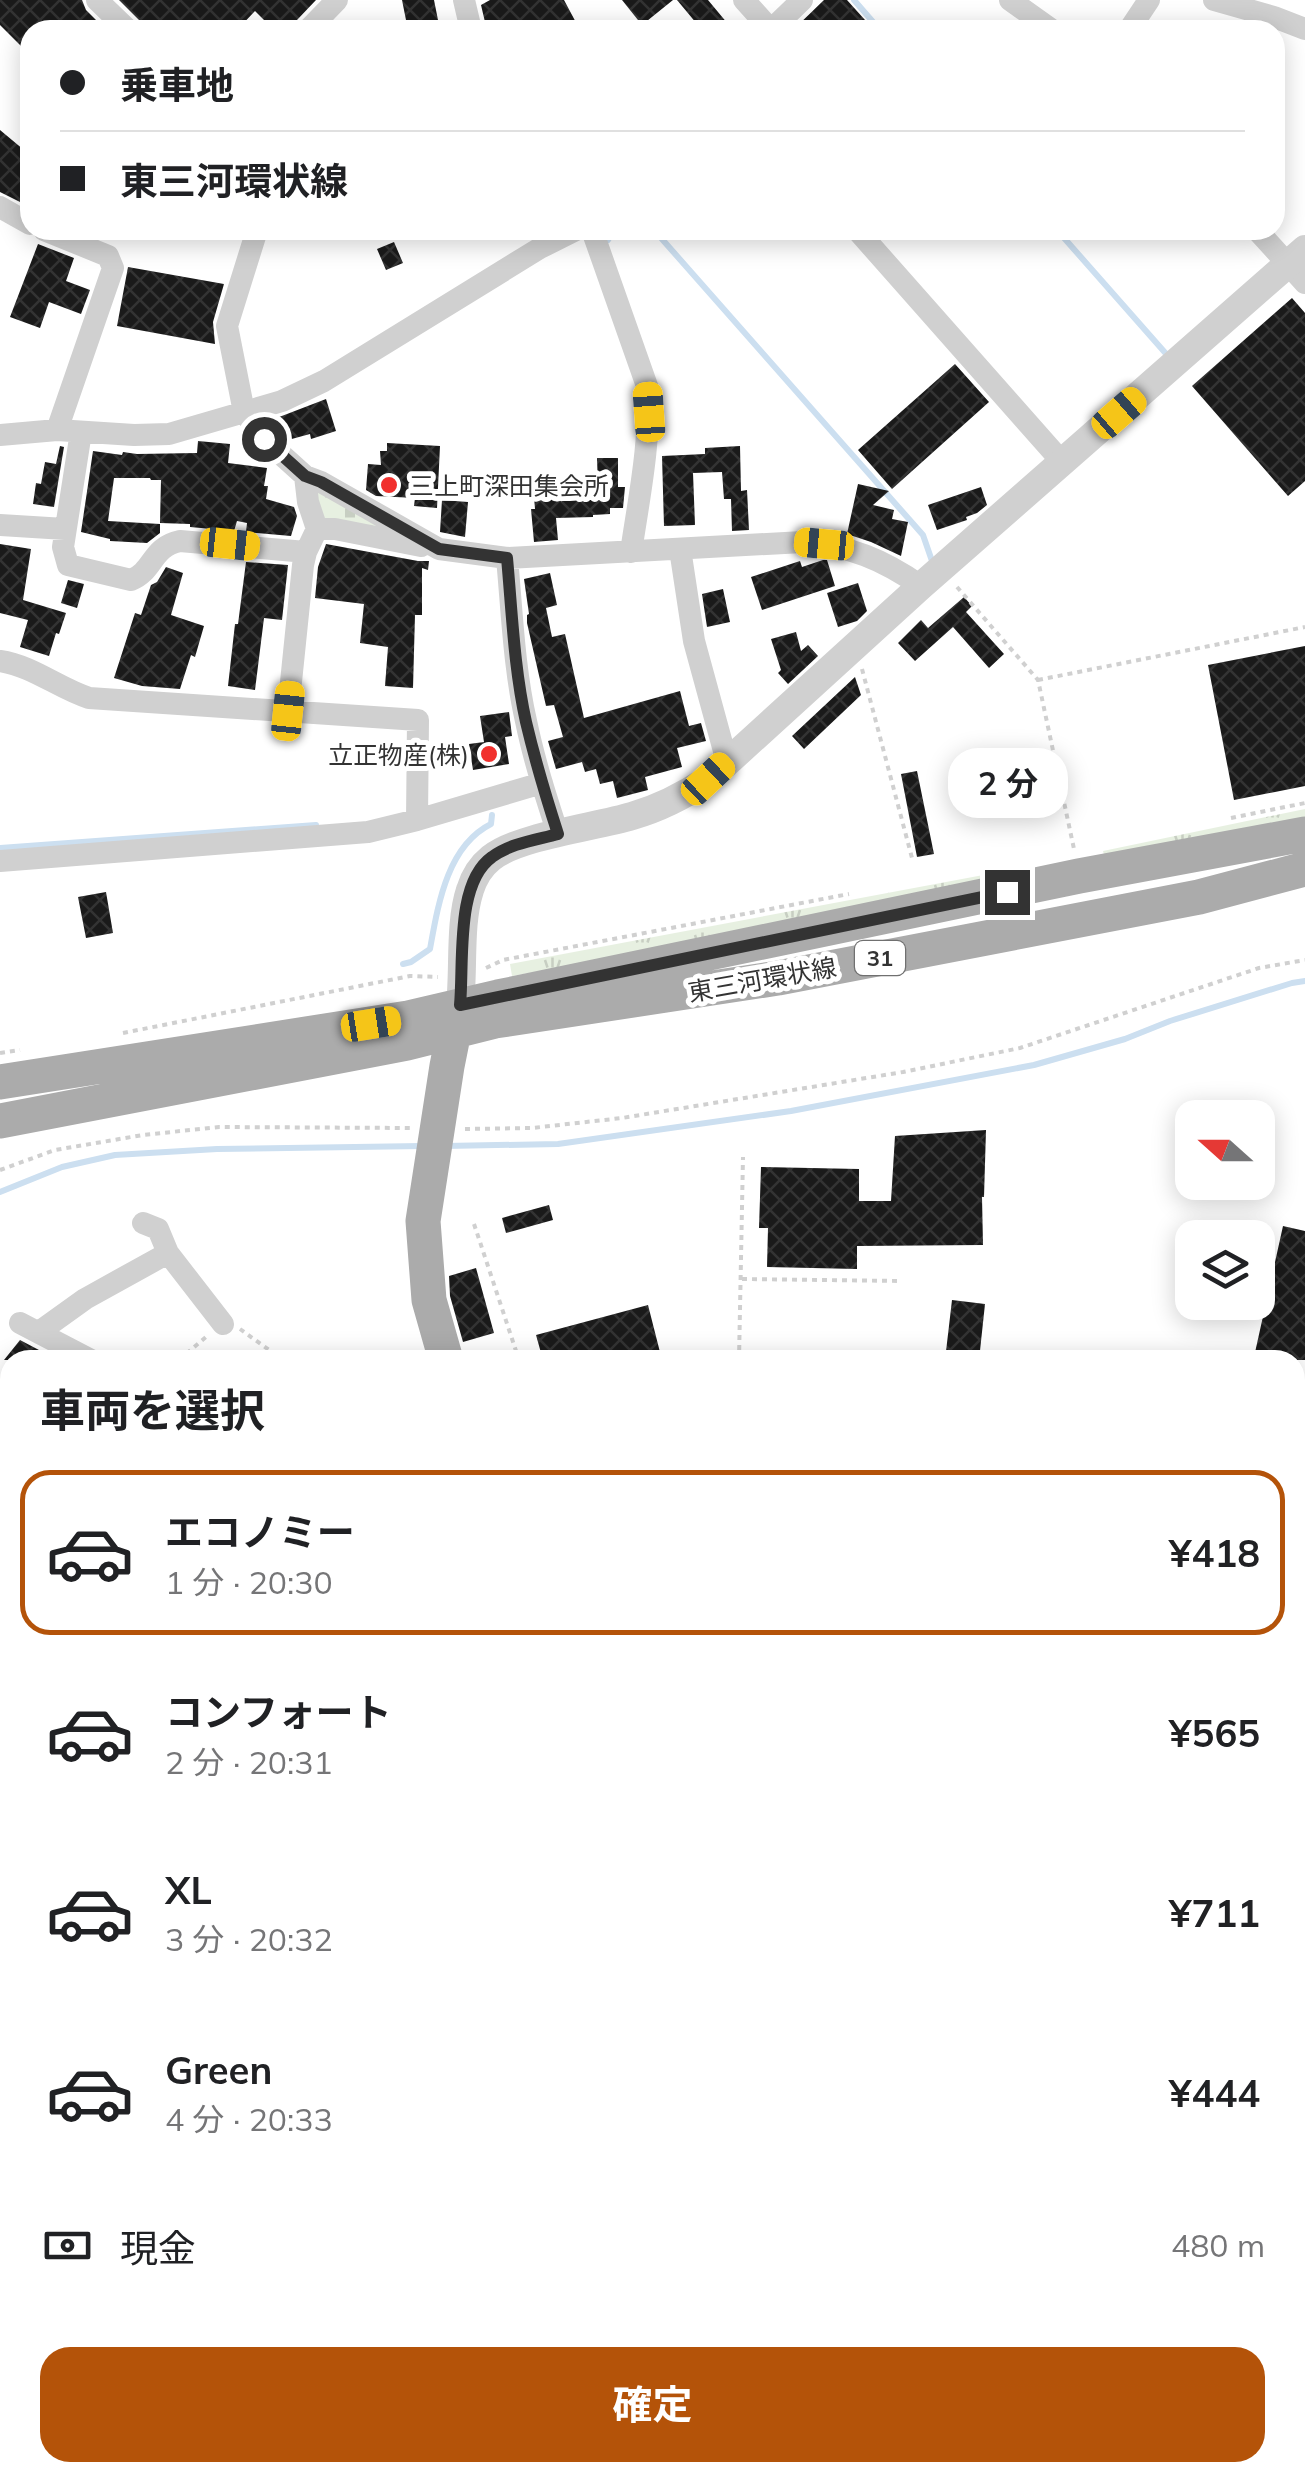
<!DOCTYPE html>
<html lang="ja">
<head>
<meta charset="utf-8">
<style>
  :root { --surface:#fff; --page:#f2f2f2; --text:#202124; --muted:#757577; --line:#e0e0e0; --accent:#b45309 }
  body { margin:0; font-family:Mulish,"Noto Sans JP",sans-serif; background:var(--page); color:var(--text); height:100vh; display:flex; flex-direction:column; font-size:38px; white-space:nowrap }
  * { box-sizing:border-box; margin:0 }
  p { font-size:32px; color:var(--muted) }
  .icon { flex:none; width:55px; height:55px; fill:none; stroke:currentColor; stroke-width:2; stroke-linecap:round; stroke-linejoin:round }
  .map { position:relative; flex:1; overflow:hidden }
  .drawer { position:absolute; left:0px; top:1350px; width:1305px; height:1132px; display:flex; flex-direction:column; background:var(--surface); border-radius:30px 30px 0 0; box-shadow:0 5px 25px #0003 }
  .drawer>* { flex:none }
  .top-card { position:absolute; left:20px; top:20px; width:1265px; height:220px; border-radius:30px; box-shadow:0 5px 25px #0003; display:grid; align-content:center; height:220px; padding:0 40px; background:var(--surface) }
  .needle { width:65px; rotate:291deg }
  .tools { position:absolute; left:1175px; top:1100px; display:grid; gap:20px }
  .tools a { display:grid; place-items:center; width:100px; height:100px; border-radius:20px; background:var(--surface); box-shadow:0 5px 25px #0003; font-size:50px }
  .end { position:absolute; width:45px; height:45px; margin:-22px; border:12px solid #333; background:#fff; box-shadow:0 0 0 5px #fff }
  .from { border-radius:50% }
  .bubble { position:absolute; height:70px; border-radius:30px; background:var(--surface); box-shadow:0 5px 25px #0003; font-size:32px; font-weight:700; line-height:70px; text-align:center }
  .car { position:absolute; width:30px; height:60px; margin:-30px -15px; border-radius:12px; box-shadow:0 0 8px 2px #0007; background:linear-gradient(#f5c518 24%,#345 0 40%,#f5c518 0 76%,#345 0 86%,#f5c518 0) }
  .top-card b { display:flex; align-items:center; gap:35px; height:95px; font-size:38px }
  .top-card b+b { border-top:2px solid var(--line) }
  .top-card i { width:25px; height:25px; background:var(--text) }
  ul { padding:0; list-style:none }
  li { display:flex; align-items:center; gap:30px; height:165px; margin:0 20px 15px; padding:0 20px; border:5px solid transparent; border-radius:30px }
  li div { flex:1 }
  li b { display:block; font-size:38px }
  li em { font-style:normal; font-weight:700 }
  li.selected { border-color:var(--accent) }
  li>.icon { width:90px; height:90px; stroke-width:1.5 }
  h2 { padding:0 40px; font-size:45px; line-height:120px }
  .pay { display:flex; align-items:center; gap:25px; height:110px; padding:0 40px; font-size:38px }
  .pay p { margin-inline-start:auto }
  .button { display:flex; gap:20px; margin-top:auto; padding:20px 40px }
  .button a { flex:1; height:115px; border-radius:30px; background:var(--accent); color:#fff; font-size:40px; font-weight:700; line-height:115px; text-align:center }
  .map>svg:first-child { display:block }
</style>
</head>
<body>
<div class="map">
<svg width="1305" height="2481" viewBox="0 0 1305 2481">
  <defs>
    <pattern id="grass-tufts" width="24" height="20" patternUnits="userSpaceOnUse" patternTransform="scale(2.5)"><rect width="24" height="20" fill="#e7f0e1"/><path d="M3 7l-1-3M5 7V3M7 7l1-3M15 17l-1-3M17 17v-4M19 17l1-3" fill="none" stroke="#c7cec2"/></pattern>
    <pattern id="cemetery-stones" width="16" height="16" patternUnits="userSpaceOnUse" patternTransform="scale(2.5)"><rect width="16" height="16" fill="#e7f0e1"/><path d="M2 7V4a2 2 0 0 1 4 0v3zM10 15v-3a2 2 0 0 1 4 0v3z" fill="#c7cec2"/></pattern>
    <pattern id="building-cross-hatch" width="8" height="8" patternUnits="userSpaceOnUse" patternTransform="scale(2.5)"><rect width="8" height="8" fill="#1a1a1a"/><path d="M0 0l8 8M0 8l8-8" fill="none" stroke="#333"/></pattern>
  </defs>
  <rect width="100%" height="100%" fill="#fff"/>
  <path fill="url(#grass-tufts)" d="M1305,809V820L1106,862L1103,851Z
    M1020,868L1022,879L797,925L512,976L510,964Z
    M576,2472L680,2473L681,2481H570Z"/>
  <path fill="url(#cemetery-stones)" d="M313,486L403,537L321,521Z"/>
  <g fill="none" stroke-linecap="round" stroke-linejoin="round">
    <path stroke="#ccdff0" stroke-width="6" d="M854,0L880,30
      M654,230L923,535L932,561
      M1057,230L1168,356
      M608,240L614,230
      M0,848L316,825
      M403,964L411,962L430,949C438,905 447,846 491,824L492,815
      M445,1146L558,1144L791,1111L1034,1065L1125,1039L1170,1021L1292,983L1305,981
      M0,1192L62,1167L115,1155L217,1149L422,1146
      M1295,2064L1305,2063
      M1012,2472L1014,2481"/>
  </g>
  <path fill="url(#building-cross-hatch)" d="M0,0H82L86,10L106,30H30V55L0,25Z
    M119,0H316L297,20L293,30H274L255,11L237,30H143L139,20Z
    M402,0H434L440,30H408Z
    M490,0H564L580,30H490L485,22L481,5Z
    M622,0H673L642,25Z
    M677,0H708L733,30H702Z
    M824,0H847L874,30H793Z
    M0,130L30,155V207L0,192Z
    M394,242L403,263L386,270L377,249Z
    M38,244L74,258L66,281L90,290L81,314L49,302L40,328L10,317Z
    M128,267L224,284L213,322L215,344L117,326Z
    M1292,298L1305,313V481L1288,496L1192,386Z
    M955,364L989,402L892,489L858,450Z
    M326,399L336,431L311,439L310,434L288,440L278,431L274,419Z
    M198,441L230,444L228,463L267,468L264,486H268L266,499L294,507L297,516L291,536L246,532L247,523L237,521L234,531L190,527V524L160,523L161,480H151L150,478H114L108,521L160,524V533L147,543L110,541V539L81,532L93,451L122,455L123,452L137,454L197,453Z
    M387,443L440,446L437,508L414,506L415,498L376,496L366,490L368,464L381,465L380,451H387Z
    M60,446L64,447L54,507L33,504L36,483L41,484L45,462L56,464Z
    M740,446L741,491L747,490L749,530L732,531L731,499H724L722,472L693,473L695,525L664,526L662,456L705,454V448Z
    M597,458H618V487H625L623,508H610V514L593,515V517L556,518L558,540L534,542L531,509H535L534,497L558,495V487H598Z
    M858,484L889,491L873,505L894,510L892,519L908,522L901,556L871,542L847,534Z
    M981,487L987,505L977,513L966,517L967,520L937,530L928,505Z
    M442,500L468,502L465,537L440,532Z
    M0,544L31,549L23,600L66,613L59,634L56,633L49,656L20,647L28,620L0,613Z
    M326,544L418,561H429L428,570L422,568V615H415L413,688L385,686L388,647L360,643L364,604L315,598L318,567Z
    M823,560H827L835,586L762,610L751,577L800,561L802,567Z
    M246,562L288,565L282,620L264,618L255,690L228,686L235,624H238Z
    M166,567L183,573L171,615L204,626L195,657L191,655L180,689L142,686L114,678L135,613L141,615L151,585L157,582Z
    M550,573L557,605L546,608L552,637L565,634L584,718L680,691L689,726L701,723L706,741L677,748L682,767L645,777L648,790L617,798L613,781L600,784L596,769L585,772L582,762L556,769L548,741L563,737L554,705L546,706L527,623V615L529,614L524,579Z
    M68,580L84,584L77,608L61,603Z
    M858,583L867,611L857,621L838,627L827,593Z
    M723,589L730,622L707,627L702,594Z
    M964,597L972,606L966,612L1004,654L989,668L953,627L915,661L898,643L921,620L928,628Z
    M796,632L801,651L808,645L818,656L788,684L778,673L781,670L771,639Z
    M1305,646V786L1234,800L1208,665Z
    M855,677L861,695L804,749L792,736Z
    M509,712L512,736L505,737L509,764L473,770L469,744L484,742L480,716Z
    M917,771L934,854L917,857L901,774Z
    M106,892L113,933L86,938L78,897Z
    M986,1130L984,1197H982L983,1245L857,1246V1269L767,1267L768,1228H759L761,1167L859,1169V1201H891L895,1136Z
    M549,1205L553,1220L506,1233L502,1218Z
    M1283,1226L1305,1231V1360H1267L1254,1357Z
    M476,1268L494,1333L463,1342L450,1296L449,1276Z
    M952,1300L985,1304L979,1360H945Z
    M648,1305L662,1360H543L536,1335Z
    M20,1340L56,1359L58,1360H4Z"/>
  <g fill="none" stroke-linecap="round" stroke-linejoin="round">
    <path stroke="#d0d0d0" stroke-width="4" stroke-dasharray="5 5" stroke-linecap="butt" d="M957,587L1038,680L1074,849
      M862,669L912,858
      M1038,680L1305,627
      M1231,818L1305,803
      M486,968L503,960L849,894
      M123,1033L410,976L438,977
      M0,1053L20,1050
      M465,1129L532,1128L622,1118L903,1072L1020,1048L1259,968L1305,960
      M0,1170L55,1150L143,1135L219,1127L411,1128
      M474,1224L519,1360
      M742,1279L902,1281
      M240,1329L283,1360
      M179,1360L206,1337
      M739,1360L743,1157
      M1295,1467L1305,1468
      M0,1666L10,1647
      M0,1773L10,1777
      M1295,1808L1305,1807
      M1295,2076L1305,2075
      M0,2080L10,2065
      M0,2376L10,2364
      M387,2472L396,2481
      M853,2472L854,2481
      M1169,2472L1170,2481"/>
    <path stroke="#d0d0d0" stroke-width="22" d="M97,0L128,30
      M464,0L471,30
      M744,0L771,30
      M1010,0L1052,30
      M1214,0L1274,17L1305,29
      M308,30L337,0
      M771,30L802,0
      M1129,30L1149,0
      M0,207L30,224
      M44,230L108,256L113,268L57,430
      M257,230L227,326L244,412L264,439L305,476L308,502L317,529
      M592,230L647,386C651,442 639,497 631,552
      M857,230L1063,463
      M1257,230L1305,283
      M81,432L63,547L68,565L131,580C154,571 151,547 180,541L306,552
      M0,435L57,430L134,435L169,434L282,401L324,381L540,248L576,230
      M305,476L321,482L439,549L507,558L803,542C850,546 882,559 921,586
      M0,525L65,529
      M680,549L694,641L727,762
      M507,558C512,612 514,668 526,721C534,760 546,797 558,834
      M0,661C33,666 58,688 89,698L418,720L417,820
      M288,711L303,565L306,552L317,529H335L421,546
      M0,861L368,832L417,820L542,783
      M143,1223L158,1229L168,1253L223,1324
      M20,1323L91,1360
      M39,1332L85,1299L168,1253
      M0,2401L10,2411
      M67,2472L74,2481"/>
    <path stroke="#d0d0d0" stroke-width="28" d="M460,1005C464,969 459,923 470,890C474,877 481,866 491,858C518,836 596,827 632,816C660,808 685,795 709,779L921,586L1305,249"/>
    <path stroke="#ababab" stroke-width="35" d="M0,1082L408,1018L498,997L1079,876L1305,834
      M0,1121L407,1043L495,1021L778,978L1199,897L1305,869
      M446,1360L429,1300L423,1221L447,1066L458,1011
      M554,2481L561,2472"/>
  </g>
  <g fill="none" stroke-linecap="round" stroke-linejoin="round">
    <path stroke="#333" stroke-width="12" d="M264,439L305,476L321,482L439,549L507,558C512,612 514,668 526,722C535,760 546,797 558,834C536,840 511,843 492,857C455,883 464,963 460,1005L1007,892"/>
  </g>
  <g fill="#f1302d" stroke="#fff" stroke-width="4">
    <circle cx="389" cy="485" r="10"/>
    <circle cx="489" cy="754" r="10"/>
  </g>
  <g text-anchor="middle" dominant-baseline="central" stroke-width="10" stroke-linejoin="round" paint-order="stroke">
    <rect fill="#fff" stroke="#707070" stroke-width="2.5" x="855" y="941" width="50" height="34" rx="8"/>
    <g font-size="22" font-weight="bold" fill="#333">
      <text x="880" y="958">31</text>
    </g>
    <g font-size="25" fill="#333" stroke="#fff" text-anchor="start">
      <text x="409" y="485">三上町深田集会所</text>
      <text x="469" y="754" text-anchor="end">立正物産(株)</text>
    </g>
    <g font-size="25" fill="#333" stroke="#fff">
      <text transform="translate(762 979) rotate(-10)">東三河環状線</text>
    </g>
  </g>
</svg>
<div class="tools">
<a><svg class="needle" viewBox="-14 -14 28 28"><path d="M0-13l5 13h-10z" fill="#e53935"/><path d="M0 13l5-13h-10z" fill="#757577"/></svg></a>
<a><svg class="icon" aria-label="layers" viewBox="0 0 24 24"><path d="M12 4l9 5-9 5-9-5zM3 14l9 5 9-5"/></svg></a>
</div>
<i class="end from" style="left:264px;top:439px"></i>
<i class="end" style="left:1007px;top:892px"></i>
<div class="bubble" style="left:948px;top:748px;width:120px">2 分</div>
<i class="car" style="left:649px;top:412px;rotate:356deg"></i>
<i class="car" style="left:1119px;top:413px;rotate:49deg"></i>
<i class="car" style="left:230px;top:544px;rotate:96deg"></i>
<i class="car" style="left:824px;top:544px;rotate:275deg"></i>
<i class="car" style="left:288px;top:711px;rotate:6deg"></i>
<i class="car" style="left:708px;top:779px;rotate:47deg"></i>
<i class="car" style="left:371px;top:1024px;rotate:81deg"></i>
<div class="top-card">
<b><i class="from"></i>乗車地</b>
<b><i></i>東三河環状線</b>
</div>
<section class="drawer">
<h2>車両を選択</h2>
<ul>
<li class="selected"><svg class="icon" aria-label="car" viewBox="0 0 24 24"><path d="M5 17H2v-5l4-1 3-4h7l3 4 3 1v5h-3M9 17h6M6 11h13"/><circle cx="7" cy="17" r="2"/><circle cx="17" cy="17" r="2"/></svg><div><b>エコノミー</b><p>1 分 · 20:30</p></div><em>¥418</em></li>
<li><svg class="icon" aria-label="car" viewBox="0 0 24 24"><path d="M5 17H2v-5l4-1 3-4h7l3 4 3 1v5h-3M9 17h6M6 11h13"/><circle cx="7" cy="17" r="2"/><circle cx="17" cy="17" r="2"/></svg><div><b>コンフォート</b><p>2 分 · 20:31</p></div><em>¥565</em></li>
<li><svg class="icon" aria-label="car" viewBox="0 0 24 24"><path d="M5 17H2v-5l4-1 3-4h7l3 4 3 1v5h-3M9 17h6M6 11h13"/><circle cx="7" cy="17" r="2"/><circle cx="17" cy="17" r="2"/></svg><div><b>XL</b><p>3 分 · 20:32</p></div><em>¥711</em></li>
<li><svg class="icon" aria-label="car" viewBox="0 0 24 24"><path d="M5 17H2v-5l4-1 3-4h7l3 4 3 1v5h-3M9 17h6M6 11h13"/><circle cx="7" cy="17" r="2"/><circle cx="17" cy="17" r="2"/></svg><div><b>Green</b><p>4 分 · 20:33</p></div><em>¥444</em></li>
</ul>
<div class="pay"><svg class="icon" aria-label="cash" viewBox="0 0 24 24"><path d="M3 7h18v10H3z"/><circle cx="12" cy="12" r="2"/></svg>現金<p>480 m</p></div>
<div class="button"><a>確定</a></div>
</section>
</div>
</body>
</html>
